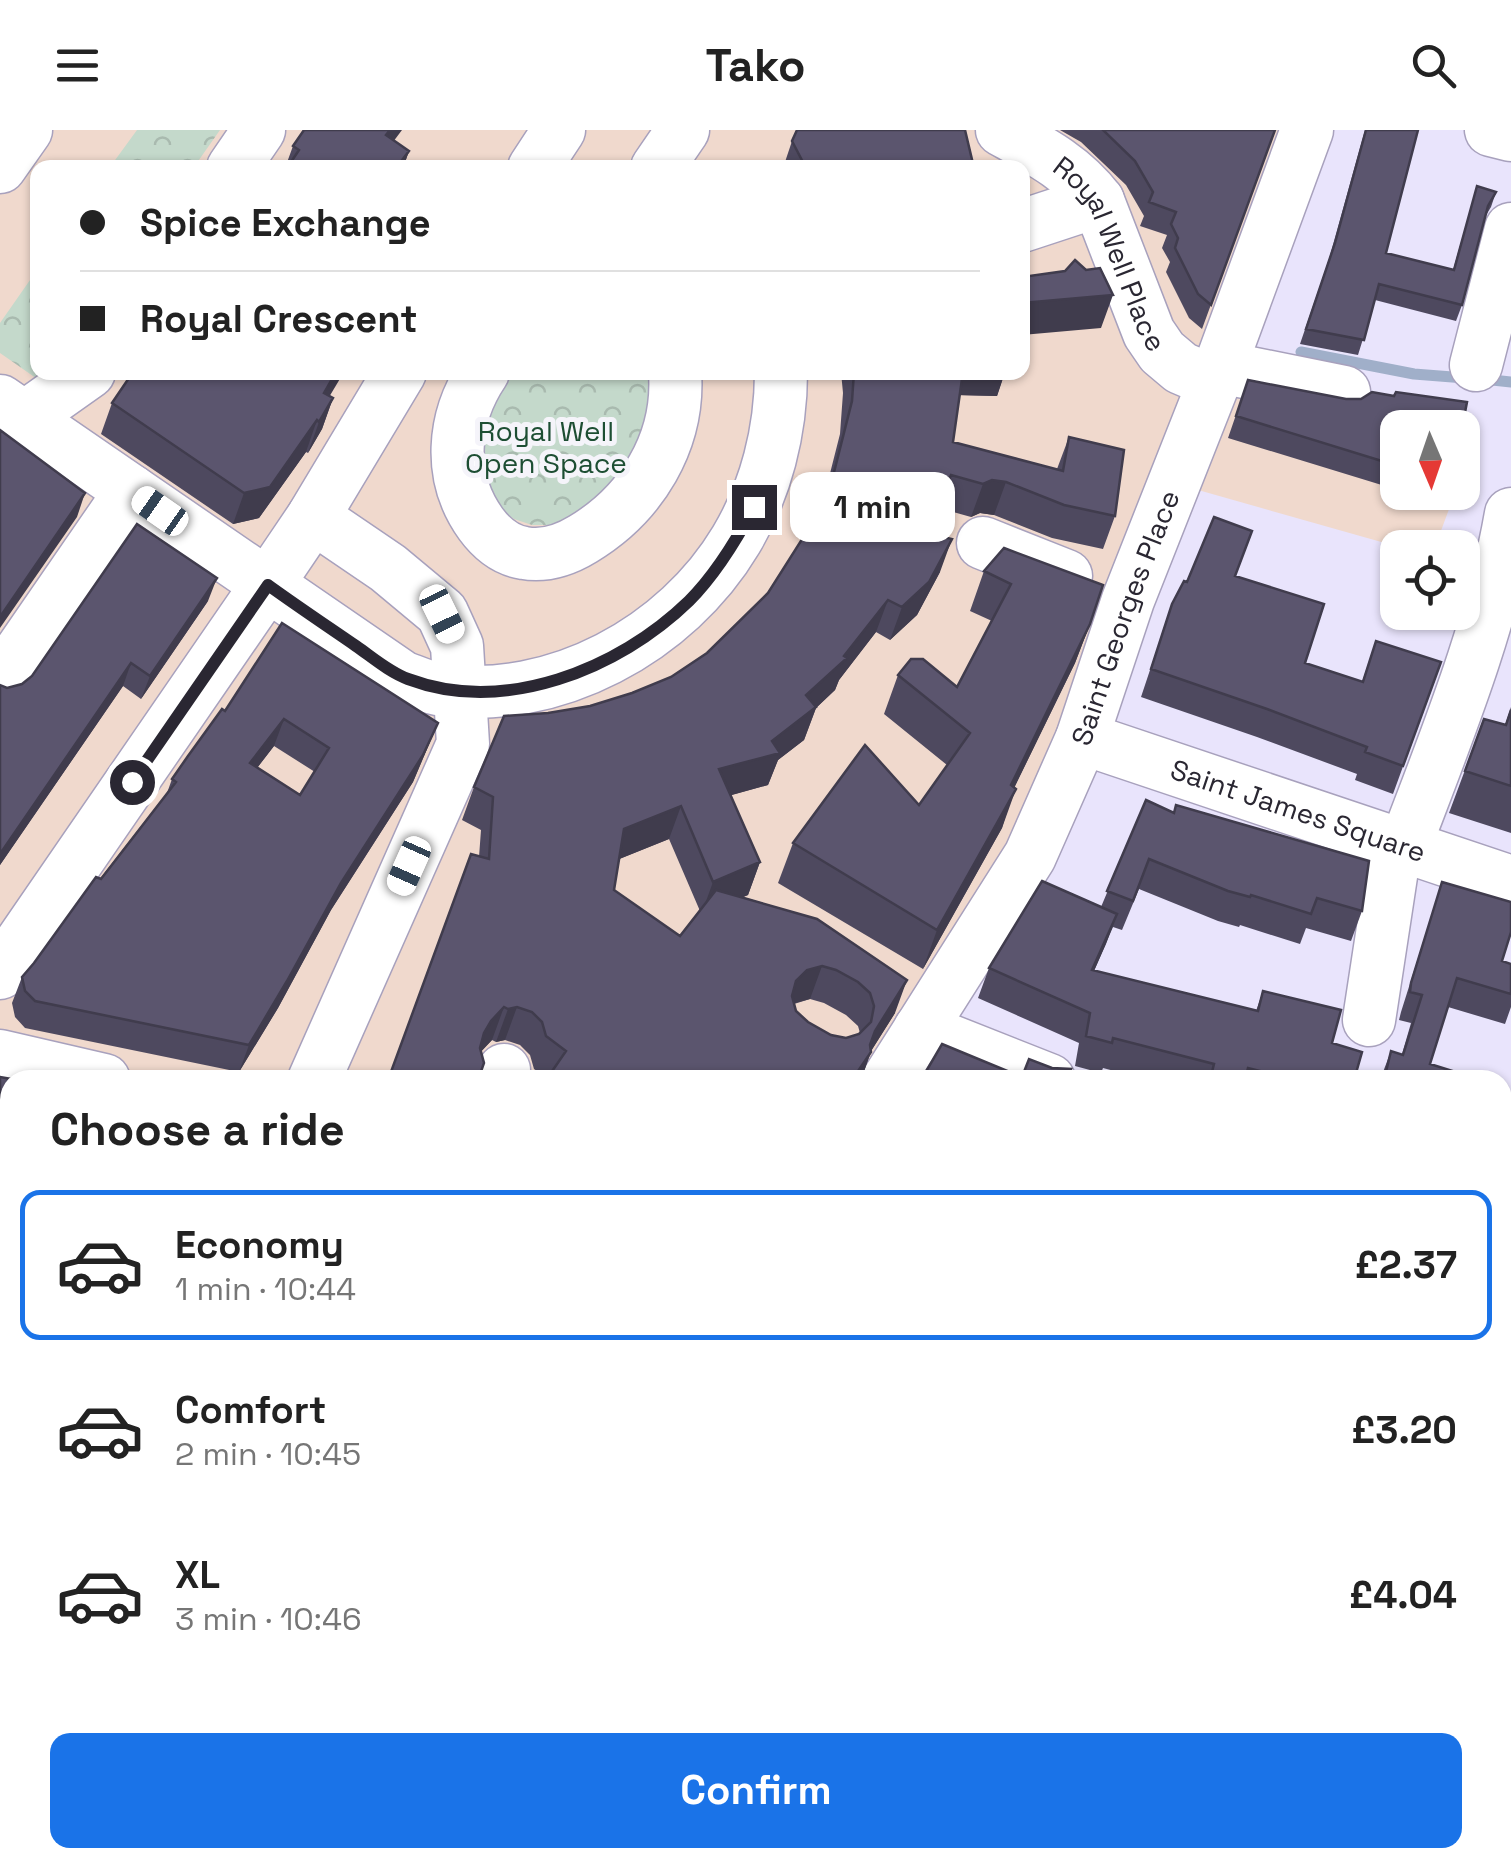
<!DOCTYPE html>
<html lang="en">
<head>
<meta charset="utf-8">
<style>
  :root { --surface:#fff; --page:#f6f6f6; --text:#222; --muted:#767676; --line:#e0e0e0; --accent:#1a73e8 }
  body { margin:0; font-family:"Space Grotesk",sans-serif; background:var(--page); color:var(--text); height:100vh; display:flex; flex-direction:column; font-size:38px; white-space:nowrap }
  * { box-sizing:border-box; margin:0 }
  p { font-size:32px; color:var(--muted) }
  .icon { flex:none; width:55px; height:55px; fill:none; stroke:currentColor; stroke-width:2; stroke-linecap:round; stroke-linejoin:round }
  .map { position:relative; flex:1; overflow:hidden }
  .details { position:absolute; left:0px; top:940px; width:1512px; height:798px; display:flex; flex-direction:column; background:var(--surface); border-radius:30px 30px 0 0; box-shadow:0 2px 8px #0004 }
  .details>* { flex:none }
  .top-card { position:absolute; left:30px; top:30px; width:1000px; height:220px; border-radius:20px; box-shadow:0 2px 8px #0004; display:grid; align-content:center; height:220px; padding:0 50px; background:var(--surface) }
  .needle { width:65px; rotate:178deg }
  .fabs { position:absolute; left:1380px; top:280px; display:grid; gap:20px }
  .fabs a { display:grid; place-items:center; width:100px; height:100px; border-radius:20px; background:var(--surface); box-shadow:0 2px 8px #0004; font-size:50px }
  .end { position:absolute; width:45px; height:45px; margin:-22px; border:12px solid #2a2732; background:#fff; box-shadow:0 0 0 5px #fff }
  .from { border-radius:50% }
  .bubble { position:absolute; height:70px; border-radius:20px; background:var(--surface); box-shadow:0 2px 8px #0004; font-size:32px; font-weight:600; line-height:70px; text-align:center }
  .car { position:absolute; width:30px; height:60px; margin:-30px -15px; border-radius:12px; box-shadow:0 0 8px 2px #0007; background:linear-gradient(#fff 24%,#345 0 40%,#fff 0 76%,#345 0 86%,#fff 0) }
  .top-card b { display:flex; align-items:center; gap:35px; height:95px; font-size:38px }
  .top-card b+b { border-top:2px solid var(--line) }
  .top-card i { width:25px; height:25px; background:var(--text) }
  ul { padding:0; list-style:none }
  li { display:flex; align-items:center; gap:30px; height:150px; margin:0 20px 15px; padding:0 30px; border:5px solid transparent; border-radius:20px }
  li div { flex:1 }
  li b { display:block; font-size:38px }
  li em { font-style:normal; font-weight:600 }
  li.current { border-color:var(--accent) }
  li>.icon { width:90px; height:90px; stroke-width:1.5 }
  h2 { padding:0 50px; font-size:45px; line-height:120px }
  .button { display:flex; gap:20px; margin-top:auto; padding:20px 50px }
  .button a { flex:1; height:115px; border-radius:20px; background:var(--accent); color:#fff; font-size:40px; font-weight:600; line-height:115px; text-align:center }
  header { display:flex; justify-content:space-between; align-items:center; height:130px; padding:0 50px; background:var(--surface); font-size:45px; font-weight:600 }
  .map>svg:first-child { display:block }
</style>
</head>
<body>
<header><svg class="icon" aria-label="menu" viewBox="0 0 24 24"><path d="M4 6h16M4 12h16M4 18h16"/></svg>Tako<svg class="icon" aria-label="search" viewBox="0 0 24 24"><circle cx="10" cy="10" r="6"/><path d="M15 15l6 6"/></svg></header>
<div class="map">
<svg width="1511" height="1736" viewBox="0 0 1511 1736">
  <defs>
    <pattern id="cemetery-stones" width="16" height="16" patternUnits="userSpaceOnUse" patternTransform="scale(2.5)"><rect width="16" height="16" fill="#c4d9cb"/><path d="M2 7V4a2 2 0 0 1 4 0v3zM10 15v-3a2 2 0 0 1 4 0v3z" fill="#a9baaf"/></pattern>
    <pattern id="park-crowns" width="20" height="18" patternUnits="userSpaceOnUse" patternTransform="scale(2.5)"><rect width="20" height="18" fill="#c4d9cb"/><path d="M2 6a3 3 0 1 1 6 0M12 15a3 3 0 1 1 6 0" fill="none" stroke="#a9baaf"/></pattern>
  </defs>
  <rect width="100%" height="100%" fill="#e9e4fc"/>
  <path fill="#f0d9cd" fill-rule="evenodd" d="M0,0H1331L1240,229L1479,296L1463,342L1462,298H1398V362L1455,363L1435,417H1399L1191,358L899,950H10V1668L0,1659ZM38,38H1022V242H38Z
    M80,1728H1152L1148,1736H89Z"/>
  <path fill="url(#cemetery-stones)" d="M0,1105L10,1110V1476L0,1484Z"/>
  <path fill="url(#park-crowns)" d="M137,0H220L194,37H110Z
    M37,140L38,242L50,243L43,253L0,223V193Z
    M500,243H653L648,295L613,358L565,393L550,395H532L514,389L499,379L486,365L476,281Z"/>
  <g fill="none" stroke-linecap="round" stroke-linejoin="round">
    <path stroke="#a0afc9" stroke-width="11" d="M1301,222L1414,244L1465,248
      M1483,249L1511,252"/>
    <g stroke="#a8a1bd" stroke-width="55">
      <g id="minor">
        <path id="s1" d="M1002,0C1038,20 1072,37 1098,71L1149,203L1162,222L1181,238L1214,252"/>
        <path d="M1491,0L1511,5"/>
        <path d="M0,37L26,0"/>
        <path d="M233,38L259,0"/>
        <path d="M534,38L559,0"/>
        <path d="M657,38L683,0"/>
        <path d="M1022,96L1098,71"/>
        <path d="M1476,235L1511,99"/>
        <path d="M1220,237L1344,262"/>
        <path d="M483,242C452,288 447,347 481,394C492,409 505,420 524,423C546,427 565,420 583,409C641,374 680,312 675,242"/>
        <path d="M0,271L402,547C413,551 426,557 438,559C554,577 677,509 736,410C766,360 781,301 781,242"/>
        <path d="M24,288L89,242"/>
        <path d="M313,387L388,438L442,483L457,516L463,614L314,950"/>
        <path d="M983,413L1066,446"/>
        <path d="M0,551L131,361"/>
        <path id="s2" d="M1082,608L1511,752"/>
        <path d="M1405,716C1446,607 1491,499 1511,384"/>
        <path d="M0,843L267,455L313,387L400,242"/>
        <path d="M1369,890L1396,713"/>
        <path d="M920,899L1049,950"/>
        <path d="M0,926L104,950"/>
        <path d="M498,950L504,940"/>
        <path id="s3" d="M888,950L1030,726L1082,608L1128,470L1220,237L1307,0"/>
        <path d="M1502,1202L1511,1173"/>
        <path d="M1502,1322L1511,1325"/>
        <path d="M1502,1624L1511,1628"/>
        <path d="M205,1728L217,1736"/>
        <path d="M464,1728L478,1736"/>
        <path d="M379,1736L384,1728"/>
        <path d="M1150,1736L1154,1728"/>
      </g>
    </g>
    <use href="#minor" stroke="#fff" stroke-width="52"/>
  </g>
  <path fill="#4e495f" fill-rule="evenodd" d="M1060,0H1275L1202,199L1189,188L1166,142L1170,132L1162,118L1167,105L1140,96L1144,86L1126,55L1081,12Z
    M1365,0H1418L1386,123L1453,140L1477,56L1496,62L1491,77L1485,87L1462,175L1456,191L1375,170L1358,225L1300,214L1329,129Z
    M394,11L409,21L403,38H285L293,16Z
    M792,11L974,38H783Z
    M841,242H1005L997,266L960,265L953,312L1057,339L1069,307L1115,386L1103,419L1052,408L994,385L980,383L971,387L939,378L928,403L940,442L917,485L890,510L876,502L839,550L835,560L816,578L804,610L778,630L768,655L731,665L760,732L748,765L743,767L817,789L895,883L871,921L861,950H546L547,948L534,939L530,925L520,915L505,910L496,912L492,910L481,921L478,950L479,727L481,700L462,690L474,657L548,583L590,576L632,563L671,547L707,523L768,463L813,392L823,371L840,304L843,263ZM669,709L700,781L680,806L614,760L619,729ZM810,869L824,873L846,885L858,896L860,903L846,908L831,905L808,892L796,881L794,874Z
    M1248,250L1398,298V360L1228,308Z
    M330,266L333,268L322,299L308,323L306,322L259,388L233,394L101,304L112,273Z
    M1405,362H1446L1442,374Z
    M984,441L1090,494L1075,533L1014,658L1002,698L923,839L778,753L793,713L919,675L947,635L884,584L898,545L957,557L992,491L970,481Z
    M1235,446L1305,533L1362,552L1376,511L1441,532L1393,664L1355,650L1357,644L1257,607L1141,567L1172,474L1187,452Z
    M208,471L141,569L123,556L0,735V555L7,558L22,554Z
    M1511,577V703L1449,683L1484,589L1505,595Z
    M225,581L438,593L413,652L331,780L278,878L239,942L25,898L15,887L12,873L22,847L34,833L167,663L172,649ZM274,616L315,642L300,665L257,638Z
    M1146,670L1362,781L1351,811L1306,798L1300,814L1240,795L1239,797L1218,791L1139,759L1122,800L1113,797L1094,841L1256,881L1263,861L1332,913L1354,950H1148L1103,938L1101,943L1075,936L1079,913L978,868L989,838L1101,777Z
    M1442,752L1502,831L1511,834V877L1505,894L1448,877L1430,934L1481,950H1380L1391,921L1402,924L1411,893L1399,890L1401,882Z
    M0,947L10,950V1110L0,1105Z
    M1502,1375L1511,1488V1597L1502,1595Z
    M287,1728H352L347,1736H283Z
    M543,1728H662L658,1736H557Z
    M1019,1728H1087L1094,1736H1038Z"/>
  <path fill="#403c4d" d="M390,0H402L375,36L386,5Z
    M409,21L403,38H396Z
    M1113,165L1101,198L1022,205V173Z
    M336,242H344L313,294L324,263Z
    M961,242H1005L997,266L953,265Z
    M333,268L322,299L308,323L319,292Z
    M317,290L306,322L259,388L233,394L244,363Z
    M951,345L939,378L914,436L926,403Z
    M992,350L1006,352L994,385L980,383L971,387L983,354Z
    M85,363L77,387L0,498V487Z
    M952,409L940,442L917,485L890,510L902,477Z
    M217,448L208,471L141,569L150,546Z
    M888,470L876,502L839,550L835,560L816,578L804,610L778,630L768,655L707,672L719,639L772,611L806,565L844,526Z
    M1090,494L1075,533L998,691L1016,659L1002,698L923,839L937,800L1011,655Z
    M131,533L123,556L0,735V724Z
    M284,589L274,616L240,660L250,633Z
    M438,593L413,652L331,780L278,878L239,942L249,915L341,753Z
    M681,676L669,709L612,732L624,699Z
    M760,732L748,765L701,785L713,752Z
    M1117,784L1106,814L1081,870L1092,840Z
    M822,836L810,869L795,873L784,884L796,851L807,840Z
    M907,850L895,883L863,934L875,901Z
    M504,877L492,910L479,924L484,903L491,891Z
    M517,877L505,910L496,912L508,879Z
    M871,922L861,950H852Z
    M344,1728H352L347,1736H338Z
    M657,1728H662L658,1736H653Z"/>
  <path fill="#5b556e" stroke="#403c4d" stroke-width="2.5" fill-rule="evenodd" d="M304,0H390L386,5L409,21L396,38H287L299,20L293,16Z
    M797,0H965L974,38H806L792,11Z
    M1103,0H1275L1211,175L1198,164L1175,118L1178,108L1171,94L1176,82L1149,72L1153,62L1135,31Z
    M1366,0H1418L1386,123L1454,140L1477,56L1496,62L1488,76L1462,175L1379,154L1364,210L1306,199L1335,113Z
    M1075,130L1086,140L1100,138L1113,165L1022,173V147L1065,141Z
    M133,242H336L324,263L333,268L319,292L317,290L270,357L244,363L112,273Z
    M854,242H963L953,312L1063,341L1069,307L1124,320L1115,386L1064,375L1006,352L992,350L983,354L951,345L926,403L952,409L929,452L902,477L888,470L844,526L847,528L806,565L816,577L772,611L780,623L719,639L760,732L713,752L681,676L624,699L614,760L680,806L716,760L817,789L907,850L875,901L870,915L871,922L852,950H689L679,943L675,950H546L566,921L546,906L542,892L532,882L517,877L508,879L504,877L491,891L484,903L480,918L484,933L478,950H388L471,724L489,729L493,667L474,657L504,586L548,583L590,576L632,563L671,547L707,523L768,463L813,392L831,354L852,271ZM822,836L836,840L858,852L870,863L874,876L871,892L859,904L846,908L831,905L808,892L796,881L792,866L796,851L807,840Z
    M1248,250L1346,269H1361L1372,262L1394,266L1396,262L1467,272L1462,298H1398V336L1236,286Z
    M0,300L85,363L0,487Z
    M1214,387L1252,401L1235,446L1324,474L1305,533L1363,552L1376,511L1441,532L1403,636L1365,622L1367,617L1267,579L1151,539L1172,474L1184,451L1187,452Z
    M137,394L217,448L150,546L131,533L0,724V555L7,558L22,554L32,546Z
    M1004,418L1103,455L1090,494L1011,655L1016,659L937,800L793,713L865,615L919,675L970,603L898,545L911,529H923L957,557L1011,454L984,441Z
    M282,493L438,593L423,625L341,753L287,851L249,915L35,871L25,861L22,847L34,833L96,747L101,749L176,652L172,649L188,626L222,579L225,581ZM284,589L329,618L300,665L250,633Z
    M1511,580V656L1465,641L1484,589L1506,595Z
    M1146,670L1174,683L1176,675L1369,731L1362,781L1317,768L1311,784L1251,765L1250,767L1228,761L1149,729L1133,771L1107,761Z
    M1042,751L1117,784L1092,840L1258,881L1263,861L1341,880L1332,913L1362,922L1354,950H1295L1248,938L1245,950H1241L1212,942L1214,934L1113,908L1112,913L1086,906L1090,883L989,838Z
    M1442,752L1511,772V802L1502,831L1511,834V864L1457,848L1430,934L1481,950H1384L1391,921L1403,925L1422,865L1410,862L1411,853Z
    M942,914L1022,947L1029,929L1052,938L1071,939L1066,950H921Z
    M0,947L17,950H10V1080L0,1076Z
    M0,1245L10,1248V1267L0,1303Z
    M1510,1355H1511V1573L1502,1570V1377Z
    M0,1466L10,1478V1728H107L118,1736H0Z
    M322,1728H344L338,1736H335Z
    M443,1728H447L460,1736H438Z
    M608,1728H657L653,1736H622Z
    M825,1728H928L946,1736H821Z
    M1056,1728H1087L1096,1732L1094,1736H1052Z
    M1199,1728H1367L1364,1736H1196Z"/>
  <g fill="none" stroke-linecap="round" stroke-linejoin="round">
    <path stroke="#2a2732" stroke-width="12" d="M132,652L268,455C297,476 327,496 356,516C372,527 389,542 408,549C504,585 618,540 689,471C716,444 736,411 754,377"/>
  </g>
  <g text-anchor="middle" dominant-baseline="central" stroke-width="10" stroke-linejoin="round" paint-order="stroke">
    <g font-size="28" fill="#2a2732" stroke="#f5f4fa">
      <text stroke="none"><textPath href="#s1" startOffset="172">Royal Well Place</textPath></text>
      <text stroke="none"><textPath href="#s3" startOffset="522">Saint Georges Place</textPath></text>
      <text stroke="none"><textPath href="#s2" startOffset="228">Saint James Square</textPath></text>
    </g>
    <g font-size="28" fill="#1d4e33" stroke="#f5f4fa">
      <text x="546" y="301">Royal Well<tspan x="546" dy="32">Open Space</tspan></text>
    </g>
  </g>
</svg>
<div class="fabs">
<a><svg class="needle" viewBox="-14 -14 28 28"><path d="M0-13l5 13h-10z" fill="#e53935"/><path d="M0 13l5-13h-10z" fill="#767676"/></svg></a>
<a><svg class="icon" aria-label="locate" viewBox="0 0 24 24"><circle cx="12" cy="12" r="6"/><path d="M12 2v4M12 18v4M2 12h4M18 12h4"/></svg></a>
</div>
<i class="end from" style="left:132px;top:652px"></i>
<i class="end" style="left:754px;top:377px"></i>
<div class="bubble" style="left:790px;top:342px;width:165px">1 min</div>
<i class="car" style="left:160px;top:381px;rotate:305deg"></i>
<i class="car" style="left:442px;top:484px;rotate:154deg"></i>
<i class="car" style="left:409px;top:736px;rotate:204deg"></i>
<div class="top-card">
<b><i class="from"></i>Spice Exchange</b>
<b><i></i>Royal Crescent</b>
</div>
<section class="details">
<h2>Choose a ride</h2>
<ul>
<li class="current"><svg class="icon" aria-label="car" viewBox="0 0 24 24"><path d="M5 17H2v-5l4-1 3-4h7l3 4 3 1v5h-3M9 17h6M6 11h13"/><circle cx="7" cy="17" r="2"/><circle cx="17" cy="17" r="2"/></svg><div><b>Economy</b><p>1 min · 10:44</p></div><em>£2.37</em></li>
<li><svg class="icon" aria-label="car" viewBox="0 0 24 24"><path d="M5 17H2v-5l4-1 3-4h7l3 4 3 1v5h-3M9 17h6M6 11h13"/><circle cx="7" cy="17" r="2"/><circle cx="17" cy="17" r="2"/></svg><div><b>Comfort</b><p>2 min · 10:45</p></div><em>£3.20</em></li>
<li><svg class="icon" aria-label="car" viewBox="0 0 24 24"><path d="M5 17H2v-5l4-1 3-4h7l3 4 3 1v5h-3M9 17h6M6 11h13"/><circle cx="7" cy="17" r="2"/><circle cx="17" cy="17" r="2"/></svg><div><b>XL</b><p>3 min · 10:46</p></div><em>£4.04</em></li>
</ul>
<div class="button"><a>Confirm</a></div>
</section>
</div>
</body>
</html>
